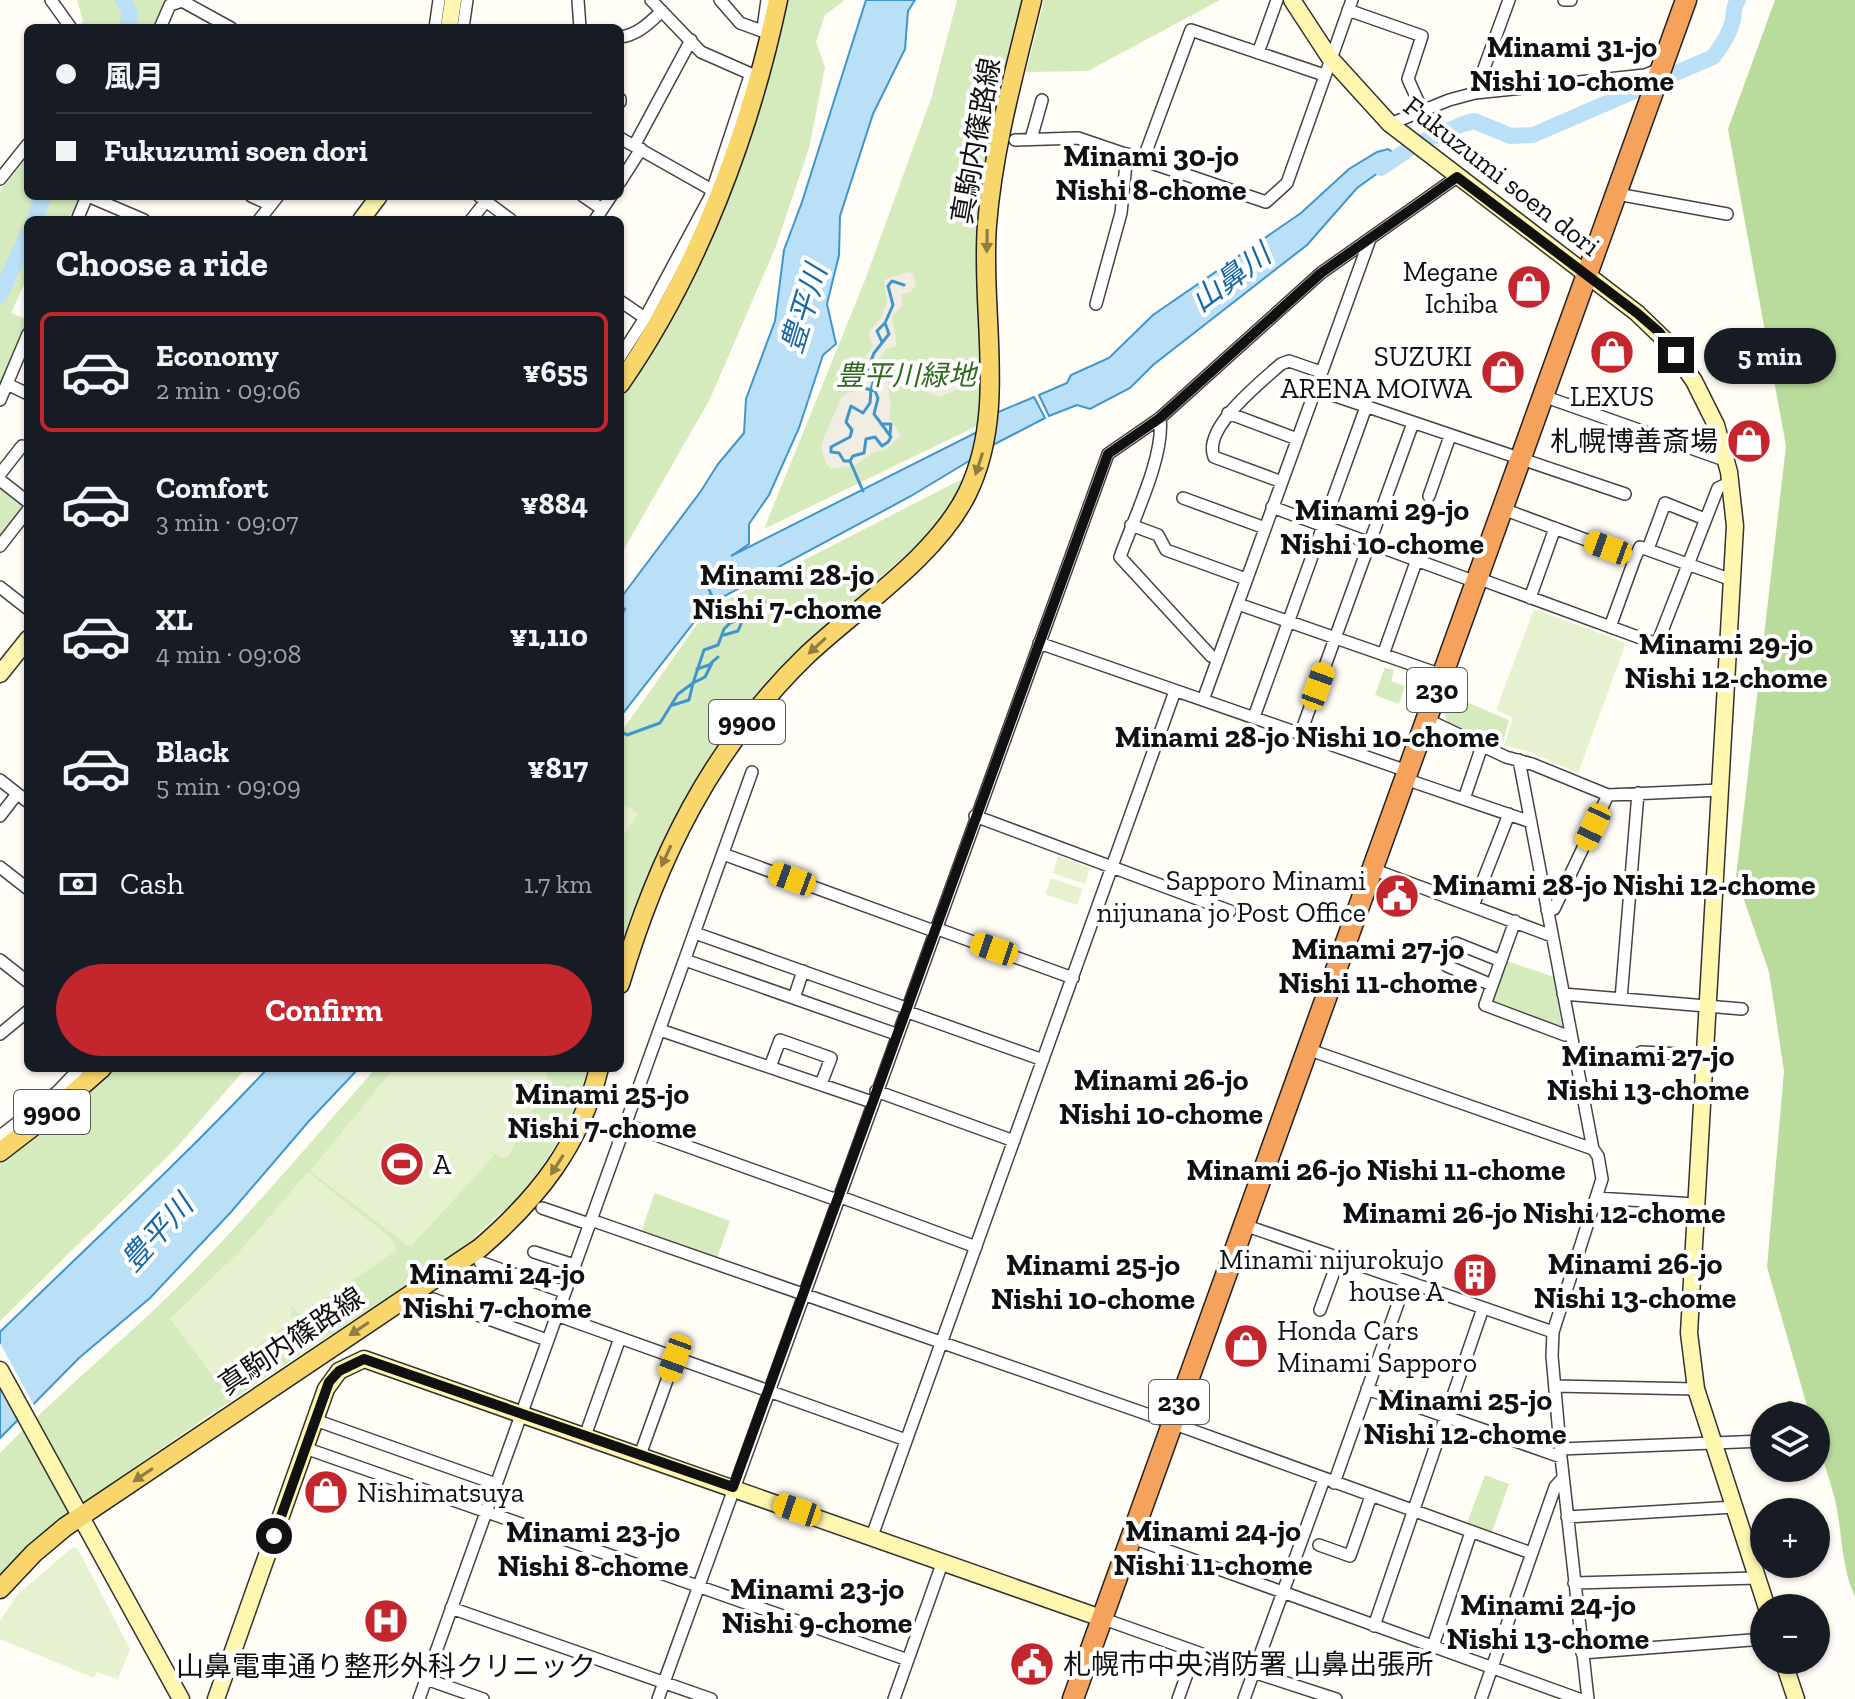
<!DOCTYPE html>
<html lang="en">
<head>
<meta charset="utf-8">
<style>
  :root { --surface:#171b24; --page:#242831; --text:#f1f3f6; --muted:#9ea1a6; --line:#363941; --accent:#c4262e }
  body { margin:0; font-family:"Zilla Slab","Noto Sans JP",serif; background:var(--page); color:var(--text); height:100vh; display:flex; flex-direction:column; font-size:30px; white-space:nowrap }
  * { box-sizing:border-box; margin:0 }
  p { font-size:26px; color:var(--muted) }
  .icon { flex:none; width:44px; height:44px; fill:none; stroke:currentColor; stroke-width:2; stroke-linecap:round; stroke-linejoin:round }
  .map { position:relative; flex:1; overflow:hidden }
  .sheet { position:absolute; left:24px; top:216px; width:600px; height:856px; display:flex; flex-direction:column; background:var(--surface); border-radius:12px; box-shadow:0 2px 6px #0004 }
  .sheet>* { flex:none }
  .guide { position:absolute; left:24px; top:24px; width:600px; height:176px; border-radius:12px; box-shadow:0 2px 6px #0004; display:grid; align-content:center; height:176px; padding:0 32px; background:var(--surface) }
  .tools { position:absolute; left:1750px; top:1402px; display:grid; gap:16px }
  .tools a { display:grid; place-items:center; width:80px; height:80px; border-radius:50%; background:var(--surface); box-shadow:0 2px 6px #0004; font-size:40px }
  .end { position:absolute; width:36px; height:36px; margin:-18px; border:10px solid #111; background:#fff; box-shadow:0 0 0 4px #fff }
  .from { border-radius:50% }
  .bubble { position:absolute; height:56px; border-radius:28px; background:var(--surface); box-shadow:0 2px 6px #0004; font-size:26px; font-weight:700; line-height:56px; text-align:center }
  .car { position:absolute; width:24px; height:48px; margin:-24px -12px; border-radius:10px; box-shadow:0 0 6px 2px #0007; background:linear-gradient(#f5c518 24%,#345 0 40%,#f5c518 0 76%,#345 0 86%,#f5c518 0) }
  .guide b { display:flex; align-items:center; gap:28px; height:76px; font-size:30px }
  .guide b+b { border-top:2px solid var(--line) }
  .guide i { width:20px; height:20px; background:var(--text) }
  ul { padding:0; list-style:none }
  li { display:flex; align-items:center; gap:24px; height:120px; margin:0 16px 12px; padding:0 16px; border:4px solid transparent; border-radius:12px }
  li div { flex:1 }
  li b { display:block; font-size:30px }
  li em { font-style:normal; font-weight:700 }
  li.on { border-color:var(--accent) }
  li>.icon { width:72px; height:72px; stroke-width:1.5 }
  h2 { padding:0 32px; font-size:36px; line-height:96px }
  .pay { display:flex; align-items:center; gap:20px; height:88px; padding:0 32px; font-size:30px }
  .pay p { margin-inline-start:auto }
  .button { display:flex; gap:16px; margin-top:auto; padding:16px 32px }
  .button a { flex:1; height:92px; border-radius:48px; background:var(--accent); color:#fff; font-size:32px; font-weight:700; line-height:92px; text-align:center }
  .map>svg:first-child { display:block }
</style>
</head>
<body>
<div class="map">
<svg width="1855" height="1699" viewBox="0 0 1855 1699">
  <rect width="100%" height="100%" fill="#fffdf5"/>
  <path fill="#d5ebbd" d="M77,0H166L154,28H80L83,21Z
    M787,0H845L825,15L816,42L825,67L809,148L776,246L710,399L620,556V400L635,378L689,281L744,154L777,49Z
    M957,0H1022L994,137L982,216L979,425L764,529L865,280L931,99Z
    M1044,0H1220L1088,71L1026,72Z
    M28,153V196H83C70,226 58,220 28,220V275L11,313L28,320L0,386V192L5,181Z
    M966,477L957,497L935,528L799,652L703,772L665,837L620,944V734L707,610Z
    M0,487L22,504V509L0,536Z
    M1385,667L1394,670L1391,681L1405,686L1399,704L1375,695Z
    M1452,696L1509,720L1502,746L1448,722L1445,715Z
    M1507,961L1554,977L1562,1028L1492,1003Z
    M115,1068H246L177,1147L0,1321V1163L44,1129Z
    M376,1068H588C574,1123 544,1169 506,1211L504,1210L475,1236L476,1239C371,1309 265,1376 162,1448C105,1488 48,1525 0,1576V1453C50,1402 105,1356 157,1307C235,1233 304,1149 376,1068Z
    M655,1193L730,1221L717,1258L641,1232Z
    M1485,1475L1509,1484L1492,1532L1467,1523Z"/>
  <path fill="#b9dc9c" d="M1775,0H1855V1597C1840,1563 1843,1535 1835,1500C1828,1471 1816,1446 1816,1416H1810L1767,1267L1784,1071L1769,972L1736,877L1786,446L1728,129Z"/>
  <path fill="#e6f2cf" d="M1534,609L1626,643L1578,773L1530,752L1504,745L1513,718L1496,710Z
    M620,801L638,814L620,841Z
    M1058,856L1090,868L1085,884L1053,873Z
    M1051,878L1083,889L1077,905L1045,894Z
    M394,1068H546L547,1080L508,1157L502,1158L486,1150L494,1156L412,1245H407L310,1171Z
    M308,1172L391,1238L397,1250L301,1316L265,1279L291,1307L292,1322L212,1375L170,1319L239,1252Z
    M73,1547L78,1549L130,1649L118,1679L97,1672L94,1678L0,1639V1621L18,1594Z"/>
  <path fill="#f1ede2" d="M908,272L913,274L916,284L911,292L901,294L902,306L892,316L897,346L886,349L875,364L885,368L888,376V390L891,404L889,417L901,435L885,450L872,453L855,465L831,469L826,463L821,448L824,438L841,398L849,392H855L853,375L860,371L866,355L873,346L869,336L870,330L881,318L887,303L884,280Z
    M922,377H970V384L939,397L927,392L922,385Z"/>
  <path fill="#b9e0f7" stroke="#3f96cf" stroke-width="2" d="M866,0H915L908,11L905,49L873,114L840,216L839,255L827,304L836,344L823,355L799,428L769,495L749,524V544L731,556L979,431L974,458L911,496L721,598L714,599L708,587L712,599L620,717V618L625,609L620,605V599L701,491L718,464L744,433L746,399L775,321L784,250L802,202Z
    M1388,149L1400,157L1357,188L1307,245L1153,365L1130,388L1090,409L1077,405L1049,416L1039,395L1067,383L1071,375L1109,358L1153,315L1301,213L1349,169L1377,152Z
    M1034,397L1045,418L991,446L996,413Z
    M268,1068H359L309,1121L231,1212L150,1298L79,1358L0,1438V1332C90,1244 182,1160 268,1068Z"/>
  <path fill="#fffdf5" d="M0,1343L35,1407L19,1424L0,1389Z"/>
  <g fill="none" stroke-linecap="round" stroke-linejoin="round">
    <path stroke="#3f96cf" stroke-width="3" d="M882,342L877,331L885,323
      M881,424H891L890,434
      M850,461L853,456L864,453L866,439L875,437L882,446L888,442L891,437L874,414L878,398L875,391L871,390L876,372L870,362
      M863,491L850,461H844L839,453L831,452V447L850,437L852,430L846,422L851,406L863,413L870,403L871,390L861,387L859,382L861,377L866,374L874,353L889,334L885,323L893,305L888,286L892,281L904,285
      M724,635L738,631L743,619
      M697,669L709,665L718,657
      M673,705L689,700L693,683L705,677L713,661
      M620,731L627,735L660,723L678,694L693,683L704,650L718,645L724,629L730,623L752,614L766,602"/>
    <path stroke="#b9e0f7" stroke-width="16" d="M123,0L130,13L127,28
      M1381,168L1416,144L1463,124L1474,121L1511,136L1533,135L1713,57C1721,47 1730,33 1733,20C1734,11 1733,8 1738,0
      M34,220L44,196
      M0,295L28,233"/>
    <g stroke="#444" stroke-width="14">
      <path id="street" d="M51,0L71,28
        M578,0L580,28
        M651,0L701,52L751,74
        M720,0L740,23L762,31
        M1564,0H1571
        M1348,10L1422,36L1408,79L1422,110
        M160,28L170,5L182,1L231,28
        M435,28L439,0
        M463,28L467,0
        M763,28L767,0
        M620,37C638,35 649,23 662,11
        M1258,53L1277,0
        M1475,93L1509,0
        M620,99V102
        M1390,124L1449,100L1475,93L1645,75L1662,68
        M620,138L712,190
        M1031,139L1042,100
        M1015,140L1078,138L1266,202L1287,183L1352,0
        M634,146L691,40
        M1143,160L1191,30L1324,75
        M0,179L28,144
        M620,182L641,149
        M1617,194L1727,214
        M88,196L144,220
        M251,196L271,205
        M479,196L511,220
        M583,196L602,209
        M77,220L87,196
        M259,220L278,196
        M471,220L490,196
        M595,220L611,196
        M620,301L645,318
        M1096,304L1121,213L1127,154
        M620,357L645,318L710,197L749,79
        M7,384L28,394
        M1315,389L1625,494
        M1543,396L1727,461
        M0,400L28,334
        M1228,413L1297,439
        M1160,418C1165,456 1133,520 1120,557L1211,656L1218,659
        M0,474L22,446
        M0,480L28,502
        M1282,482L1214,457C1202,428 1261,382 1281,364L1289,361L1321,372
        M1429,496L1450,436
        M1183,498L1265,528
        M1272,507L1476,582
        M1503,509L1635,558L1640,547L1732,580
        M1131,525L1158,535L1166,550L1246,579
        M0,546L28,510
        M1648,549L1665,503L1705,519
        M1477,578L1657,644L1718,488L1731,482
        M0,587L28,609
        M1530,598L1555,528
        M1238,604L1442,675
        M1610,627L1635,558
        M1039,643L1407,771
        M1383,655L1416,562
        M1203,700L1370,239
        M1254,717L1366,407
        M1426,719L1506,757L1532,764L1608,795L1720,790
        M1300,735L1413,423
        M1519,760L1593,1149L1598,1156L1602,1179L1553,1332L1552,1356L1561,1457L1588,1699
        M1405,779L1531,822
        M0,780L28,802
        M1464,799L1482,746
        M0,816L17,794
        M975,816L1230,911
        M723,854L934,931
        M0,867L28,889
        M1372,869L1552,936
        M1473,906L1509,814
        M1547,910L1554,909L1608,795
        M1515,921L1485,1005L1565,1035L1571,1034
        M935,928L1073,978
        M695,933L906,1008
        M0,960L28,982
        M685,960L896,1034
        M1492,985L1447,966L1456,943L1501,961
        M1563,994L1742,1009
        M794,998L803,971
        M1621,999L1638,793
        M905,1011L1043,1060
        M660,1030L872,1102
        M0,1034L28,1011
        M1307,1049L1593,1149
        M1641,1052L1703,1055
        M770,1067L780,1040L831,1058L821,1084
        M876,1091L1014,1141
        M625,1124L837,1200
        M0,1136L57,1092L80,1068
        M838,1196L976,1247
        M1596,1198L1695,1204
        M542,1208L589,1224
        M591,1220L1158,1418L1531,1553
        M1244,1225L1553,1332
        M534,1252L574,1265
        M480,1262L564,1292
        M433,1299L547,1340
        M1320,1310L1339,1258
        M556,1315L906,1440
        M1555,1386L1696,1389
        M1367,1389L1561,1457
        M1790,1408L1792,1416
        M315,1420L496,1484
        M585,1436L620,1338
        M305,1448L908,1660
        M1560,1449L1764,1441
        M640,1455L675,1358
        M1334,1483L1406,1281
        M1567,1517L1734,1507
        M872,1536L1175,691
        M1130,1537L1579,1699
        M1319,1545L1350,1556L1371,1496
        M1574,1583L1757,1578
        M451,1608L711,1699
        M1101,1618L1247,1670L1336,1699
        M1374,1626L1483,1308
        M1433,1646L1471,1532
        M1582,1653L1764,1639
        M426,1679L483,1699
        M419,1699L752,772
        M658,1699L1108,454L1160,418L1321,273L1457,177
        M894,1699L943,1561
        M1178,1699L1195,1652
        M1244,1699L1324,1479
        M1481,1699L1555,1487L1563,1478"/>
    </g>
    <g stroke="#333" stroke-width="19">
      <path id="secondary" d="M1292,0L1330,58L1390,124L1637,313L1666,341L1694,381L1716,425L1729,472L1735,526L1689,1333L1696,1389L1767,1608
        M449,28L453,0
        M361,220L379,196
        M0,674L28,639
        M0,1370L181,1699
        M1783,1660L1796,1699
        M216,1699L326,1389L339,1371L364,1359L1101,1618"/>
    </g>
    <g stroke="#222" stroke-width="21">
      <path id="primary" d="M620,384C698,272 750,132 778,0
        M620,984C657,859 711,748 806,656C858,607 935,558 967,494C1008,411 980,314 987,225C993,149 1014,74 1032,0
        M0,1152L52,1112L102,1068
        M0,1589L34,1553L65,1527L480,1248C539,1197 580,1145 599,1068"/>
    </g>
    <g stroke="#222" stroke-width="23">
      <path id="highway" d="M1073,1699L1686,0"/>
    </g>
    <use href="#street" stroke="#fff" stroke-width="11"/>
    <use href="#secondary" stroke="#fff6b0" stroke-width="16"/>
    <use href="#primary" stroke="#f9d66b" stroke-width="18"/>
    <use href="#highway" stroke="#f5a25d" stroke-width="20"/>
  </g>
  <defs><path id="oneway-solid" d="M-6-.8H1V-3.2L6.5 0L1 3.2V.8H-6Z" transform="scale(2)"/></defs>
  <g fill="#917d42">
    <use href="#oneway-solid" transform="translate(987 241) rotate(91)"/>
    <use href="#oneway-solid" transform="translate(979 464) rotate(108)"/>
    <use href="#oneway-solid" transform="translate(817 646) rotate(137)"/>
    <use href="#oneway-solid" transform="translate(666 856) rotate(115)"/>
    <use href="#oneway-solid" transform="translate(557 1165) rotate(122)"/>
    <use href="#oneway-solid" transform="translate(359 1329) rotate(146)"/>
    <use href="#oneway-solid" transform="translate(143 1475) rotate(146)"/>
  </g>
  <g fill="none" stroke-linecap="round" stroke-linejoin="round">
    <path stroke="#111" stroke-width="10" d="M274,1536L329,1382L339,1371L364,1359L733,1487L1108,454L1160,418L1321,273L1457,177L1637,313L1659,332L1676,355"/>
  </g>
  <defs>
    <g id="shop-disc" transform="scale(2.3)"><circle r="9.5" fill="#c4262e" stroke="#fff"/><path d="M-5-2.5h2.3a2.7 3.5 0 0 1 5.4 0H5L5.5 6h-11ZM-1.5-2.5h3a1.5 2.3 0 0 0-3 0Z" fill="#fff"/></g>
    <g id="civic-disc" transform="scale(2.3)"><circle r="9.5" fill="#c4262e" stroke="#fff"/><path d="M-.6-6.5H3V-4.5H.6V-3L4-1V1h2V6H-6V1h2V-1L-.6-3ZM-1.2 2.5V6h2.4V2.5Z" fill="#fff"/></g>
    <g id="stadium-disc" transform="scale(2.3)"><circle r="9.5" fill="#c4262e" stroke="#fff"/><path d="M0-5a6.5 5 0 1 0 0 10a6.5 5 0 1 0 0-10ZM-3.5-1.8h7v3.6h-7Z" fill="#fff"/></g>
    <g id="building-disc" transform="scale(2.3)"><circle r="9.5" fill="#c4262e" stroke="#fff"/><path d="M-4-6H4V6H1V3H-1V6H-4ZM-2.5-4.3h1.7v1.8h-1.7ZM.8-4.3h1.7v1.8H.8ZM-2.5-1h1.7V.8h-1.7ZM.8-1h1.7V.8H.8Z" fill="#fff"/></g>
    <g id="hospital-disc" transform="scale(2.3)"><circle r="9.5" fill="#c4262e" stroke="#fff"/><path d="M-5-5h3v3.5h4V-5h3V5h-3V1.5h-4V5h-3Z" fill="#fff"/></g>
  </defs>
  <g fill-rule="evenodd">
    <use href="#shop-disc" x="1529" y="287"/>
    <use href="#shop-disc" x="1612" y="352"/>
    <use href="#shop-disc" x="1503" y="372"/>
    <use href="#shop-disc" x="1749" y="441"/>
    <use href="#civic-disc" x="1397" y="896"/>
    <use href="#stadium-disc" x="402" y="1164"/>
    <use href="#building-disc" x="1475" y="1275"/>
    <use href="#shop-disc" x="1246" y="1346"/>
    <use href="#shop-disc" x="326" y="1492"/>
    <use href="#hospital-disc" x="386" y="1621"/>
    <use href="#civic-disc" x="1032" y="1664"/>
  </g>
  <g text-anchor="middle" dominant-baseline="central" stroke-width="8" stroke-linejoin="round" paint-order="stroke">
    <g fill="#fff" stroke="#585858" stroke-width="2">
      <rect x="1407" y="668" width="60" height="44" rx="6"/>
      <rect x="709" y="700" width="76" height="44" rx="6"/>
      <rect x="14" y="1090" width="76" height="44" rx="6"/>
      <rect x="1149" y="1380" width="60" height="44" rx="6"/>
    </g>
    <g font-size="26" font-weight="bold" fill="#111">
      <text x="1437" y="690">230</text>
      <text x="747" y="722">9900</text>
      <text x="52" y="1112">9900</text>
      <text x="1179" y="1402">230</text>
    </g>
    <g font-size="28" fill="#111" stroke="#fff">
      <text transform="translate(976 141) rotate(-80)">真駒内篠路線</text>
      <text transform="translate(1502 176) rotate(38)">Fukuzumi soen dori</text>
      <text transform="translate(291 1341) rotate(-34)">真駒内篠路線</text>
    </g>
    <g font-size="28" fill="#111" stroke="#fff" text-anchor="end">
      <text x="1498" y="271">Megane<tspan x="1498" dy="32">Ichiba</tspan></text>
      <text x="1472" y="356">SUZUKI<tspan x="1472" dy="32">ARENA MOIWA</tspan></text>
      <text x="1612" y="396" text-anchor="middle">LEXUS</text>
      <text x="1718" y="441">札幌博善斎場</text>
      <text x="1366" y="880">Sapporo Minami<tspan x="1366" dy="32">nijunana jo Post Office</tspan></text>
      <text x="433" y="1164" text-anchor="start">A</text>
      <text x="1444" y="1259">Minami nijurokujo<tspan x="1444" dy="32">house A</tspan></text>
      <text x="1277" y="1330" text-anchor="start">Honda Cars<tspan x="1277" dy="32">Minami Sapporo</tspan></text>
      <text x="357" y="1492" text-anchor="start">Nishimatsuya</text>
      <text x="1063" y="1664" text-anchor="start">札幌市中央消防署 山鼻出張所</text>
      <text x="386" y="1666" text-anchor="middle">山鼻電車通り整形外科クリニック</text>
    </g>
    <g font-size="28" font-style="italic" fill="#2f6b1f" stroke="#fff">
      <text x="906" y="375">豊平川緑地</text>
    </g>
    <g font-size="30" font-weight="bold" fill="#111" stroke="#fff">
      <text x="1572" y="47">Minami 31-jo<tspan x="1572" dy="34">Nishi 10-chome</tspan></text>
      <text x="1151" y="156">Minami 30-jo<tspan x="1151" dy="34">Nishi 8-chome</tspan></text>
      <text x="1382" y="510">Minami 29-jo<tspan x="1382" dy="34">Nishi 10-chome</tspan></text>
      <text x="787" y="575">Minami 28-jo<tspan x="787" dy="34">Nishi 7-chome</tspan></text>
      <text x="1726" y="644">Minami 29-jo<tspan x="1726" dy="34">Nishi 12-chome</tspan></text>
      <text x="1307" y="737">Minami 28-jo Nishi 10-chome</text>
      <text x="1624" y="885">Minami 28-jo Nishi 12-chome</text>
      <text x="1378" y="949">Minami 27-jo<tspan x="1378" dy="34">Nishi 11-chome</tspan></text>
      <text x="1648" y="1056">Minami 27-jo<tspan x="1648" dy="34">Nishi 13-chome</tspan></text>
      <text x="1161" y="1080">Minami 26-jo<tspan x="1161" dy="34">Nishi 10-chome</tspan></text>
      <text x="602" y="1094">Minami 25-jo<tspan x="602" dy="34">Nishi 7-chome</tspan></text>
      <text x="1376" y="1170">Minami 26-jo Nishi 11-chome</text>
      <text x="1534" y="1213">Minami 26-jo Nishi 12-chome</text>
      <text x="1635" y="1264">Minami 26-jo<tspan x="1635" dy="34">Nishi 13-chome</tspan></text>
      <text x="1093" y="1265">Minami 25-jo<tspan x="1093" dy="34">Nishi 10-chome</tspan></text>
      <text x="497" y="1274">Minami 24-jo<tspan x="497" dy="34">Nishi 7-chome</tspan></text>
      <text x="1465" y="1400">Minami 25-jo<tspan x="1465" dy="34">Nishi 12-chome</tspan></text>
      <text x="1213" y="1531">Minami 24-jo<tspan x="1213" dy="34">Nishi 11-chome</tspan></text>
      <text x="593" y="1532">Minami 23-jo<tspan x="593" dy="34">Nishi 8-chome</tspan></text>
      <text x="817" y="1589">Minami 23-jo<tspan x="817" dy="34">Nishi 9-chome</tspan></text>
      <text x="1548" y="1605">Minami 24-jo<tspan x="1548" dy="34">Nishi 13-chome</tspan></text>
    </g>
    <g font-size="30" font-style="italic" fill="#1768a6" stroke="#fff">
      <text transform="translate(1231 278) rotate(-37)">山鼻川</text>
      <text transform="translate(804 309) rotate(-73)">豊平川</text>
      <text transform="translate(157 1233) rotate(-48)">豊平川</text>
    </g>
  </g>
</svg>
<div class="tools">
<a><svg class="icon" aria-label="layers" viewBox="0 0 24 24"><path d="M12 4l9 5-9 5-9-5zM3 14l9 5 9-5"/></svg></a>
<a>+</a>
<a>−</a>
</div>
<i class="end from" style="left:274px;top:1536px"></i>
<i class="end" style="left:1676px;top:355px"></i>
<div class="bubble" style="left:1704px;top:328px;width:132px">5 min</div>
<i class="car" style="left:1608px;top:548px;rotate:290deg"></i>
<i class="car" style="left:1318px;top:686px;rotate:20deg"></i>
<i class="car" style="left:1593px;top:827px;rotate:205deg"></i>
<i class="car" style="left:792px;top:879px;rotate:290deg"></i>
<i class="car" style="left:994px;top:949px;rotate:289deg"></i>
<i class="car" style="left:675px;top:1358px;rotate:200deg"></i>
<i class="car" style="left:797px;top:1510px;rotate:289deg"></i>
<div class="guide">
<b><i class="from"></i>風月</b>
<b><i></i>Fukuzumi soen dori</b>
</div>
<section class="sheet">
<h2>Choose a ride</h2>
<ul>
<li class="on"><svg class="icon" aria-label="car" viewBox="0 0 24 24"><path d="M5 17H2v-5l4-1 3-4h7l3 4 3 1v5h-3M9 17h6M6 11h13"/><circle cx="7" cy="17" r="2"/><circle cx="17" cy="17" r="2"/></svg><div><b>Economy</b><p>2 min · 09:06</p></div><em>¥655</em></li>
<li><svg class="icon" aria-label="car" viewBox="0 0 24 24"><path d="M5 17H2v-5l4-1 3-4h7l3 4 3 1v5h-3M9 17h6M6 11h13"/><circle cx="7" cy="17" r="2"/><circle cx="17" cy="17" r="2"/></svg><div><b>Comfort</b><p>3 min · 09:07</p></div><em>¥884</em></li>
<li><svg class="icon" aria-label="car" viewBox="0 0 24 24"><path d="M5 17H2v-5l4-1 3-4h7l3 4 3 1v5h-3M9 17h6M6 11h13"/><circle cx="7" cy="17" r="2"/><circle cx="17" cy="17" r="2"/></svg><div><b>XL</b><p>4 min · 09:08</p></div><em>¥1,110</em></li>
<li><svg class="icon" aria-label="car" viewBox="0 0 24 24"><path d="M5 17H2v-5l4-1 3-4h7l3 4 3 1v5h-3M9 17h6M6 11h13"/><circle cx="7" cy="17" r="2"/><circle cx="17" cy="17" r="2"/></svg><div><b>Black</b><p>5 min · 09:09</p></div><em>¥817</em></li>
</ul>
<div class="pay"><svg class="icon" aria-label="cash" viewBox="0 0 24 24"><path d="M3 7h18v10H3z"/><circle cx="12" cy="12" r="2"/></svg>Cash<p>1.7 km</p></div>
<div class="button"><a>Confirm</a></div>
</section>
</div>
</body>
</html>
